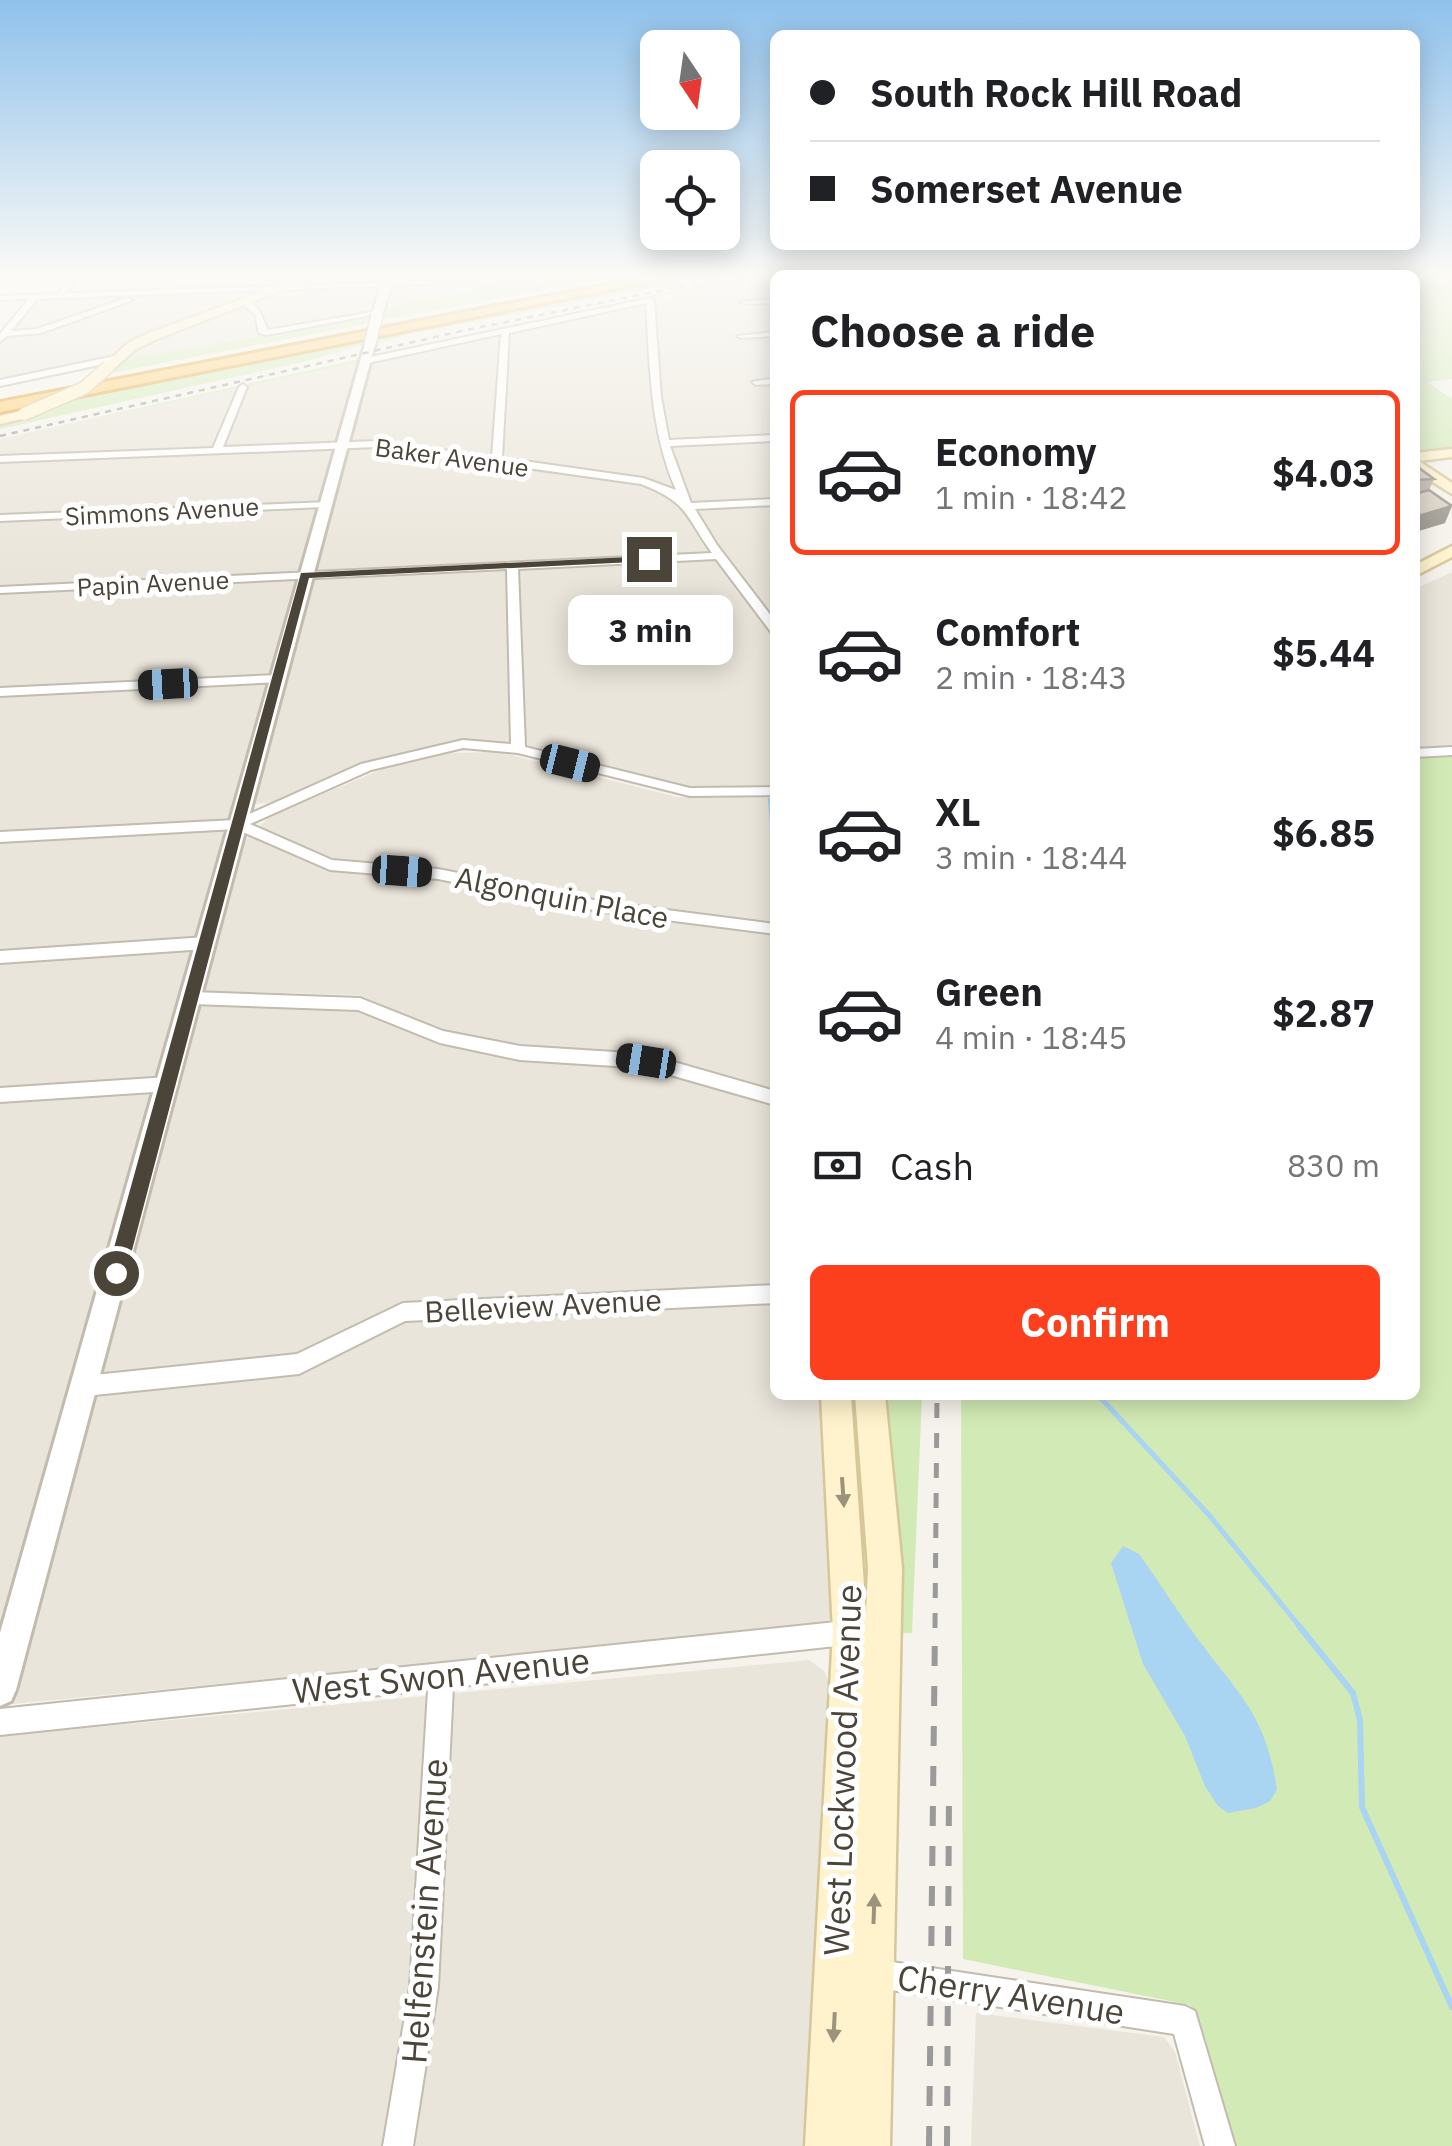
<!DOCTYPE html>
<html lang="en">
<head>
<meta charset="utf-8">
<style>
  :root { --surface:#fff; --page:#f2f2f2; --text:#202124; --muted:#757577; --line:#e0e0e0; --accent:#fc3f1d }
  body { margin:0; font-family:"IBM Plex Sans",sans-serif; background:var(--page); color:var(--text); height:100vh; display:flex; flex-direction:column; font-size:38px; white-space:nowrap }
  * { box-sizing:border-box; margin:0 }
  p { font-size:32px; color:var(--muted) }
  .icon { flex:none; width:55px; height:55px; fill:none; stroke:currentColor; stroke-width:2; stroke-linecap:round; stroke-linejoin:round }
  .map { position:relative; flex:1; overflow:hidden }
  .sheet { position:absolute; left:770px; top:270px; width:650px; height:1130px; display:flex; flex-direction:column; background:var(--surface); border-radius:15px; box-shadow:0 5px 25px #0003 }
  .sheet>* { flex:none }
  .banner { position:absolute; left:770px; top:30px; width:650px; height:220px; border-radius:15px; box-shadow:0 5px 25px #0003; display:grid; align-content:center; height:220px; padding:0 40px; background:var(--surface) }
  .needle { width:65px; rotate:167deg }
  .controls { position:absolute; left:640px; top:30px; display:grid; gap:20px }
  .controls a { display:grid; place-items:center; width:100px; height:100px; border-radius:15px; background:var(--surface); box-shadow:0 5px 25px #0003; font-size:50px }
  .end { position:absolute; width:45px; height:45px; margin:-22px; border:12px solid #4b4439; background:#fff; box-shadow:0 0 0 5px #fff }
  .from { border-radius:50% }
  .bubble { position:absolute; height:70px; border-radius:15px; background:var(--surface); box-shadow:0 5px 25px #0003; font-size:32px; font-weight:700; line-height:70px; text-align:center }
  .car { position:absolute; width:30px; height:60px; margin:-30px -15px; border-radius:12px; box-shadow:0 0 8px 2px #0007; background:linear-gradient(#222 24%,#8ab4d8 0 40%,#222 0 76%,#8ab4d8 0 86%,#222 0) }
  .banner b { display:flex; align-items:center; gap:35px; height:95px; font-size:38px }
  .banner b+b { border-top:2px solid var(--line) }
  .banner i { width:25px; height:25px; background:var(--text) }
  ul { padding:0; list-style:none }
  li { display:flex; align-items:center; gap:30px; height:165px; margin:0 20px 15px; padding:0 20px; border:5px solid transparent; border-radius:15px }
  li div { flex:1 }
  li b { display:block; font-size:38px }
  li em { font-style:normal; font-weight:700 }
  li.selected { border-color:var(--accent) }
  li>.icon { width:90px; height:90px; stroke-width:1.5 }
  h2 { padding:0 40px; font-size:45px; line-height:120px }
  .pay { display:flex; align-items:center; gap:25px; height:110px; padding:0 40px; font-size:38px }
  .pay p { margin-inline-start:auto }
  .action { display:flex; gap:20px; margin-top:auto; padding:20px 40px }
  .action a { flex:1; height:115px; border-radius:15px; background:var(--accent); color:#fff; font-size:40px; font-weight:700; line-height:115px; text-align:center }
  .map>svg:first-child { display:block }
</style>
</head>
<body>
<div class="map">
<svg width="1452" height="2146" viewBox="0 0 1452 2146">
  <rect width="100%" height="100%" fill="#f6f3ec"/>
  <path fill="#eae5da" d="M393,275H569L482,281L480,289L384,307Z
    M775,275V786L696,790L533,749L463,744L373,762L276,802L256,804L253,800L367,363Z
    M380,287L374,311L367,313L154,358H98L0,381V344L39,299Z
    M359,362L318,501L99,512L318,509L234,818L0,834V439Z
    M1452,572V746L1415,748V589Z
    M500,752L677,797L775,795V1093L633,1051L518,1048L431,1028L359,995L202,991L240,846L269,817L399,762L451,753Z
    M216,828L225,830L228,838L0,1629V842Z
    M202,1003L368,1010L431,1039L530,1061L639,1065L775,1105V1395H827L838,1609L828,1620L813,1626L13,1704L11,1693L197,1006Z
    M809,1660L824,1671L833,1691L806,2146H0V1736Z
    M976,2013L1164,2037L1175,2052L1200,2146H971Z"/>
  <path fill="#d2eab5" d="M569,275H620L382,320L384,307L480,289L481,284L542,281Z
    M696,275H721L416,333L424,329L376,344L378,337Z
    M748,275H768L370,356Z
    M1181,275H1452V379L1427,382L1452,399V452L1415,455V275Z
    M372,317L370,323L112,373L122,360Z
    M351,342L364,344L311,360L0,429V424L76,397Z
    M360,359L359,362L0,439Z
    M1452,753V2146H1234L1200,2020L1190,2005L963,1959L961,1395H1415V755Z
    M878,1395H922L912,1633H901Z"/>
  <path fill="#a9d4f2" d="M1123,1546L1139,1554C1160,1583 1179,1614 1200,1642C1242,1698 1266,1716 1277,1790L1270,1801L1256,1808L1228,1813L1218,1806L1205,1786L1185,1736L1143,1664L1111,1563Z"/>
  <g fill="none" stroke-linecap="round" stroke-linejoin="round">
    <path stroke="#a9d4f2" stroke-width="2.5" d="M769,799L775,871"/>
    <path stroke="#a9d4f2" stroke-width="5" d="M1098,1395L1209,1515L1301,1628"/>
    <path stroke="#a9d4f2" stroke-width="6" d="M1299,1626L1353,1693L1360,1720L1362,1807L1452,2007"/>
    <g stroke="#c2bbae" stroke-width="4">
      <path id="minor" d="M66,275H74L76,279L67,293L528,278L532,280L37,299L11,331L37,329L126,298L133,300L41,333L7,336L0,342V334L29,299L0,300V296L59,294L68,279Z
        M763,275H776L743,283L739,281Z
        M650,298L654,300L661,397L669,440L775,435V441L670,446L691,503L775,499V505L695,509L717,545L775,621V633L771,632L716,559L518,569L525,747L690,788L775,787V795L690,796L518,753L463,748L371,770L250,824L332,860L438,869L604,902L775,924V934L604,912L438,879L330,870L236,829L0,842V832L236,820L361,764L463,740L511,744L507,569L0,593V587L712,553C684,514 689,503 641,484L377,447L0,462V456L213,448L239,387L243,384L247,387L223,447L377,441L492,457L501,334L364,364L361,359ZM646,303C650,367 650,431 676,490L643,478L502,458L509,333Z
        M775,299V303L745,304L741,302Z
        M242,300C261,302 261,318 268,330L378,311L382,313L267,335L259,333L255,314L242,304Z
        M775,332V336L741,338L737,336Z
        M115,356L118,361L0,386V380Z
        M775,378V384L756,385L752,382Z
        M329,502V506L325,507L0,521V515Z
        M277,675L281,676V682L0,696V688Z
        M1452,747V755L1415,757V749Z
        M206,937L214,943L206,949L0,963V951Z
        M192,992L360,998L443,1031L520,1046L646,1054L775,1091V1105L646,1068L520,1060L440,1043L358,1010L192,1004L184,998Z
        M169,1077L175,1079L178,1084L175,1089L169,1091L0,1102V1088Z
        M775,1285V1303L405,1321L299,1374L85,1396L77,1393L74,1386L77,1379L85,1376L297,1354L403,1303Z
        M855,1620L864,1623L867,1632L864,1641L855,1644L453,1687L438,1987L413,2146H383L410,1987L428,1690L0,1735V1709Z
        M872,1959L1185,2006L1195,2011L1235,2146H1205L1174,2034L872,1987L862,1983L858,1973L862,1963Z"/>
    </g>
    <g stroke="#c2bbae" stroke-width="6">
      <path id="tertiary" d="M384,275H394L382,315L377,318L372,315Z
        M370,341L375,344L16,1690L11,1701L0,1706V1633L365,344Z"/>
    </g>
    <g stroke="#d6c79b" stroke-width="5">
      <path id="secondary" d="M308,275H322L157,339L136,349L112,370L102,367L128,343L149,333Z
        M24,410L29,411V417L0,424V416Z
        M1452,449V457L1419,461L1452,483V494L1415,471V453Z
        M1452,546V557L1415,576V565Z
        M821,1395H851L866,1615L868,1568L855,1395H885L902,1568L890,2146H805L833,1632Z"/>
    </g>
    <g stroke="#e0a43c" stroke-width="6">
      <path id="motorway" d="M657,275H684L0,412V402Z"/>
    </g>
    <use href="#minor" fill="#fff" fill-rule="evenodd"/>
    <use href="#tertiary" fill="#fff" fill-rule="evenodd"/>
    <use href="#secondary" fill="#fff3cd" fill-rule="evenodd"/>
    <use href="#motorway" fill="#ffcf6e" fill-rule="evenodd"/>
    <path stroke="#9a9a9a" stroke-width="2.5" stroke-dasharray="6 6" stroke-linecap="butt" d="M0,436L466,330L739,275"/>
    <path stroke="#9a9a9a" stroke-width="5" stroke-dasharray="15 15" stroke-linecap="butt" d="M935,1628L937,1395"/>
    <path stroke="#9a9a9a" stroke-width="6" stroke-dasharray="20 20" stroke-linecap="butt" d="M929,2146L935,1626
      M947,2146L949,1790"/>
    <g stroke="#c2bbae" stroke-width="14" stroke-linecap="butt">
      <path id="tertiary-bridge" d="M370,344L377,315"/>
    </g>
    <g stroke="#d6c79b" stroke-width="15" stroke-linecap="butt">
      <path id="secondary-bridge" d="M24,414L84,388L108,367"/>
    </g>
    <use href="#tertiary-bridge" stroke="#fff" stroke-width="11"/>
    <use href="#secondary-bridge" stroke="#fff3cd" stroke-width="12"/>
  </g>
  <path fill="#bab2a6" d="M1415,465L1434,479L1429,490L1445,523L1415,532Z"/>
  <path fill="#979187" d="M1452,506L1445,523L1415,532V517Z"/>
  <path fill="#d8cfc1" stroke="#979187" stroke-width="2.5" d="M1415,465L1434,479L1415,480Z
    M1429,490L1452,506L1415,517V494Z"/>
  <defs><path id="oneway-solid" d="M-6-.8H1V-3.2L6.5 0L1 3.2V.8H-6Z" transform="scale(2.5)"/></defs>
  <g fill="#9c937c">
    <use href="#oneway-solid" transform="translate(843 1492) rotate(86)"/>
    <use href="#oneway-solid" transform="translate(874 1909) rotate(-88)"/>
    <use href="#oneway-solid" transform="translate(834 2027) rotate(93)"/>
  </g>
  <linearGradient id="sky" x2="0" y2="1"><stop stop-color="#8fc1ec"/><stop offset="0.48" stop-color="#fbfaf6"/><stop offset="1" stop-color="#fbfaf6" stop-opacity="0"/></linearGradient>
  <rect width="1452" height="575" fill="url(#sky)"/>
  <path fill="#4b4439" d="M649,556L653,561L309,578L126,1273L116,1281L110,1279L107,1273L301,573Z"/>
  <g text-anchor="middle" dominant-baseline="central" stroke-width="10" stroke-linejoin="round" paint-order="stroke">
    <g font-size="25" fill="#4b4439" stroke="#fff">
      <text transform="translate(452 457) rotate(8)">Baker Avenue</text>
      <text transform="translate(162 511) rotate(-3)">Simmons Avenue</text>
      <text transform="translate(153 583) rotate(-3)">Papin Avenue</text>
    </g>
    <g font-size="30" fill="#4b4439" stroke="#fff">
      <text transform="translate(562 897) rotate(11)">Algonquin Place</text>
      <text transform="translate(543 1305) rotate(-3)">Belleview Avenue</text>
    </g>
    <g font-size="35" fill="#4b4439" stroke="#fff">
      <text transform="translate(441 1675) rotate(-6)">West Swon Avenue</text>
      <text transform="translate(842 1770) rotate(-88)">West Lockwood Avenue</text>
      <text transform="translate(424 1911) rotate(-86)">Helfenstein Avenue</text>
      <text transform="translate(1011 1994) rotate(9)">Cherry Avenue</text>
    </g>
  </g>
</svg>
<div class="controls">
<a><svg class="needle" viewBox="-14 -14 28 28"><path d="M0-13l5 13h-10z" fill="#e53935"/><path d="M0 13l5-13h-10z" fill="#757577"/></svg></a>
<a><svg class="icon" aria-label="locate" viewBox="0 0 24 24"><circle cx="12" cy="12" r="6"/><path d="M12 2v4M12 18v4M2 12h4M18 12h4"/></svg></a>
</div>
<i class="end from" style="left:116px;top:1273px"></i>
<i class="end" style="left:649px;top:559px"></i>
<div class="bubble" style="left:568px;top:595px;width:165px">3 min</div>
<i class="car" style="left:168px;top:684px;rotate:267deg"></i>
<i class="car" style="left:570px;top:763px;rotate:104deg"></i>
<i class="car" style="left:402px;top:871px;rotate:94deg"></i>
<i class="car" style="left:646px;top:1061px;rotate:279deg"></i>
<div class="banner">
<b><i class="from"></i>South Rock Hill Road</b>
<b><i></i>Somerset Avenue</b>
</div>
<section class="sheet">
<h2>Choose a ride</h2>
<ul>
<li class="selected"><svg class="icon" aria-label="car" viewBox="0 0 24 24"><path d="M5 17H2v-5l4-1 3-4h7l3 4 3 1v5h-3M9 17h6M6 11h13"/><circle cx="7" cy="17" r="2"/><circle cx="17" cy="17" r="2"/></svg><div><b>Economy</b><p>1 min · 18:42</p></div><em>$4.03</em></li>
<li><svg class="icon" aria-label="car" viewBox="0 0 24 24"><path d="M5 17H2v-5l4-1 3-4h7l3 4 3 1v5h-3M9 17h6M6 11h13"/><circle cx="7" cy="17" r="2"/><circle cx="17" cy="17" r="2"/></svg><div><b>Comfort</b><p>2 min · 18:43</p></div><em>$5.44</em></li>
<li><svg class="icon" aria-label="car" viewBox="0 0 24 24"><path d="M5 17H2v-5l4-1 3-4h7l3 4 3 1v5h-3M9 17h6M6 11h13"/><circle cx="7" cy="17" r="2"/><circle cx="17" cy="17" r="2"/></svg><div><b>XL</b><p>3 min · 18:44</p></div><em>$6.85</em></li>
<li><svg class="icon" aria-label="car" viewBox="0 0 24 24"><path d="M5 17H2v-5l4-1 3-4h7l3 4 3 1v5h-3M9 17h6M6 11h13"/><circle cx="7" cy="17" r="2"/><circle cx="17" cy="17" r="2"/></svg><div><b>Green</b><p>4 min · 18:45</p></div><em>$2.87</em></li>
</ul>
<div class="pay"><svg class="icon" aria-label="cash" viewBox="0 0 24 24"><path d="M3 7h18v10H3z"/><circle cx="12" cy="12" r="2"/></svg>Cash<p>830 m</p></div>
<div class="action"><a>Confirm</a></div>
</section>
</div>
</body>
</html>
